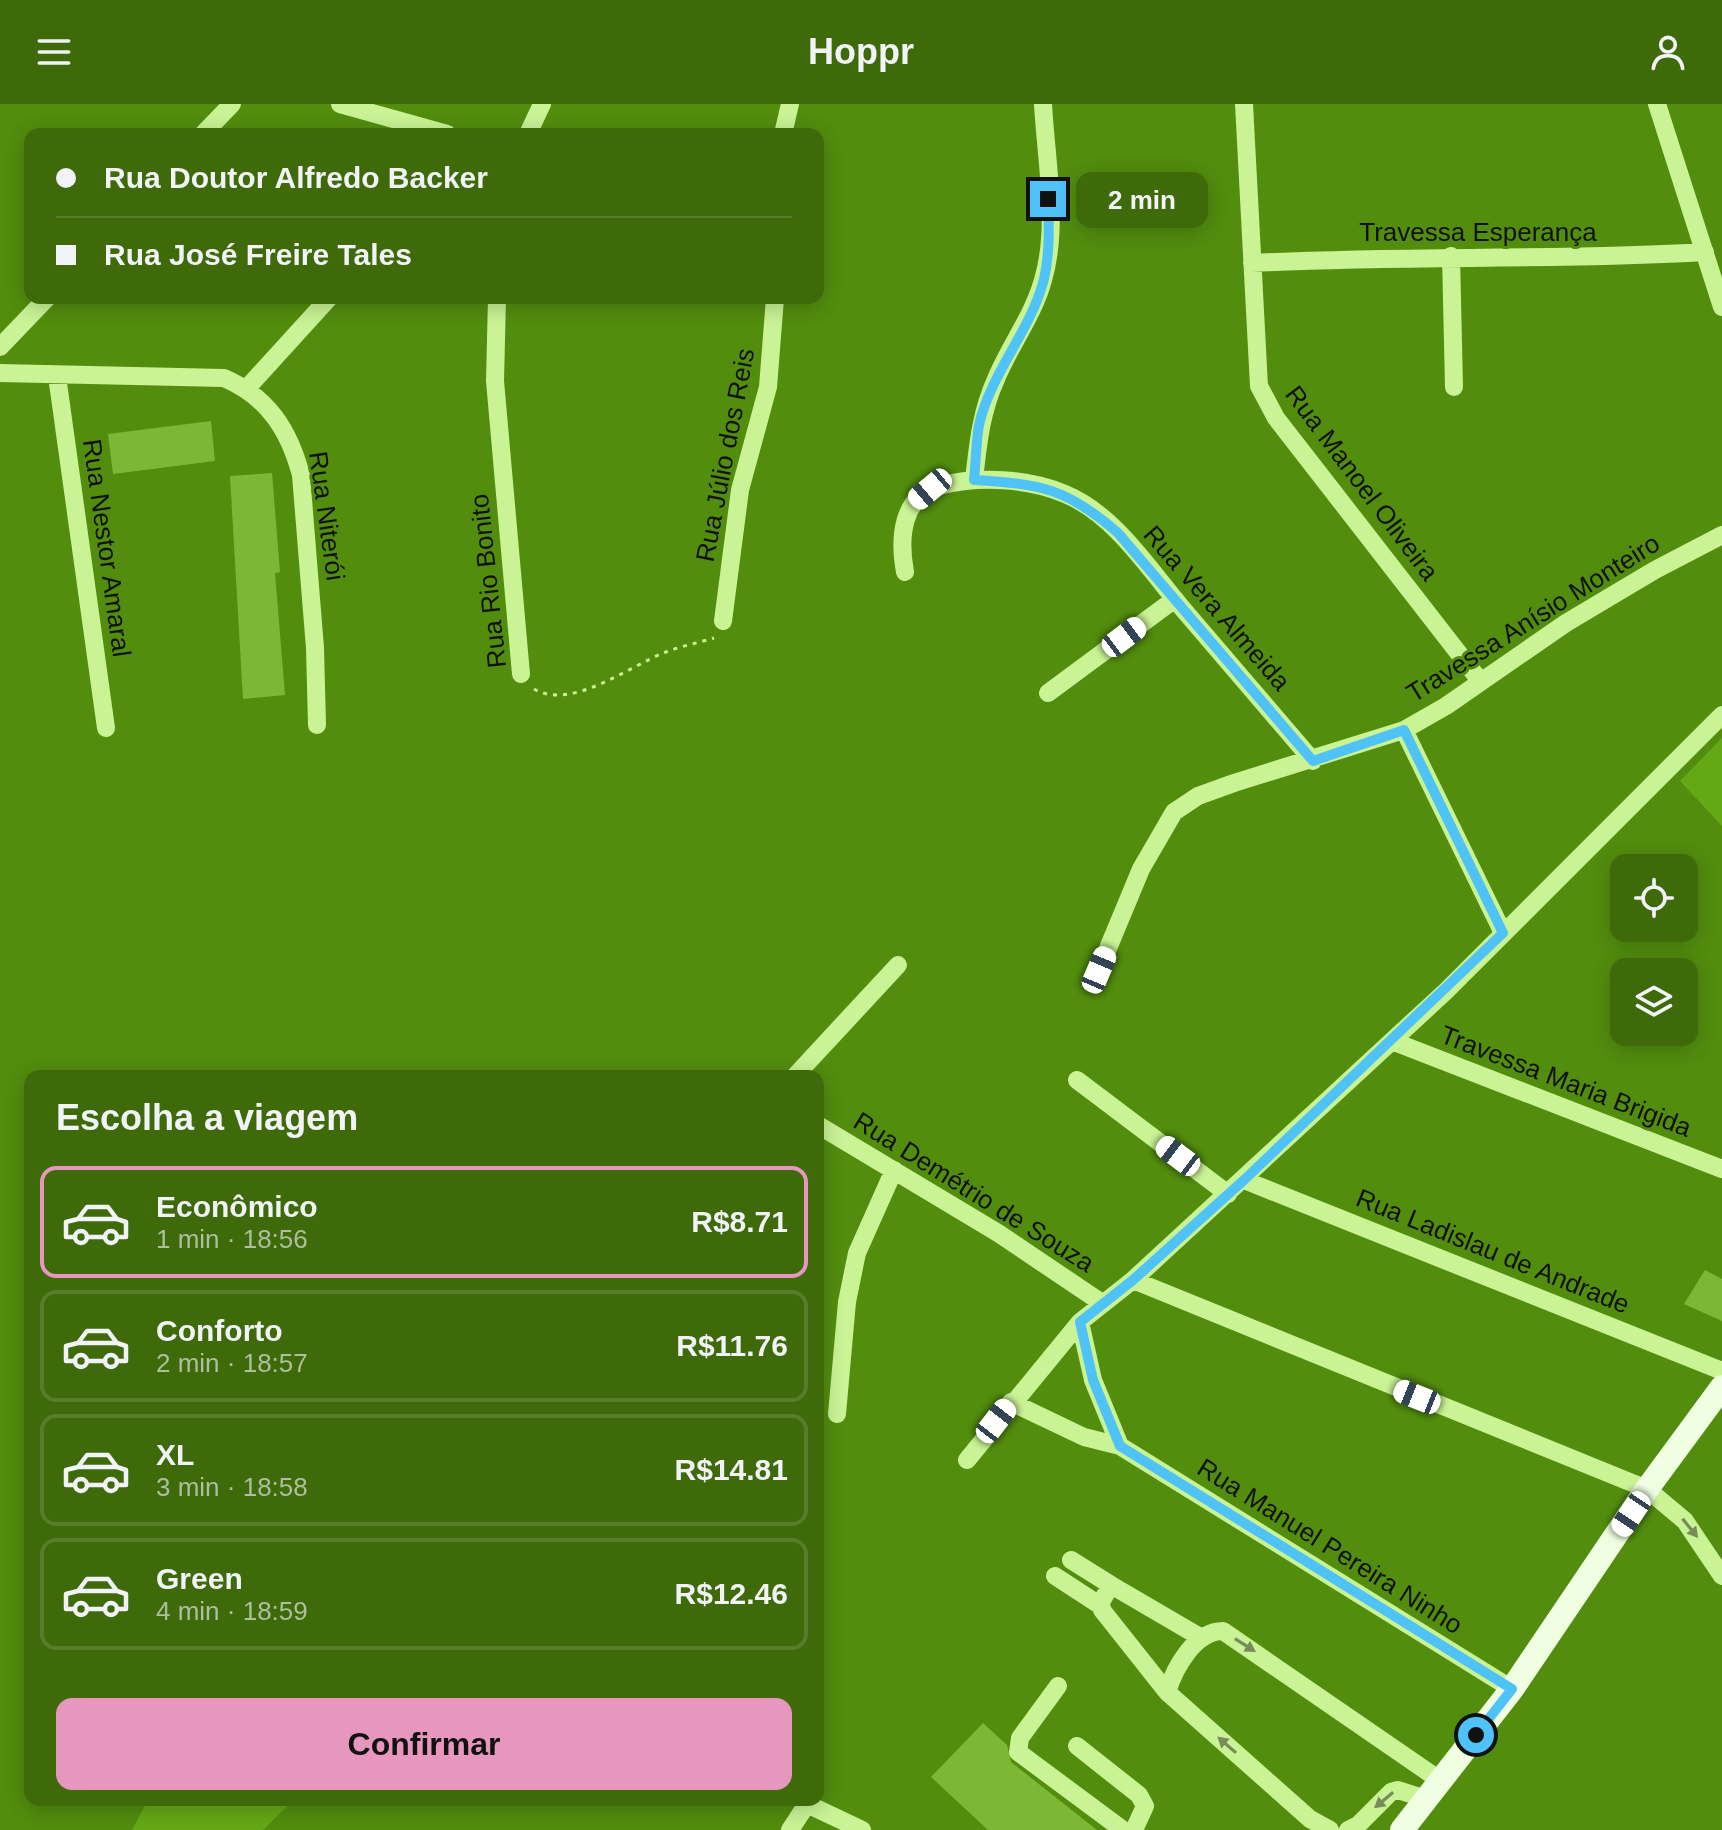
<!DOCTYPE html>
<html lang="pt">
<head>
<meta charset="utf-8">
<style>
  :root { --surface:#3e6a0a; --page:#456f13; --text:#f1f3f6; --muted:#adbf9c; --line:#577d2b; --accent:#e797bd }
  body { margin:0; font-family:Helvetica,sans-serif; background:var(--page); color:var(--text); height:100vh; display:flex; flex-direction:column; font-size:30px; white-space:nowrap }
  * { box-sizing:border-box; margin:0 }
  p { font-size:26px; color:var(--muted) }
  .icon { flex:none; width:44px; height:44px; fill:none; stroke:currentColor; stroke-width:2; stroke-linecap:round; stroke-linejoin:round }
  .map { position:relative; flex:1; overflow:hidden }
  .side { position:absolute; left:24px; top:966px; width:800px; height:736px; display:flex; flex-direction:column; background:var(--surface); border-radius:16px; box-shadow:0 4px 20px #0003 }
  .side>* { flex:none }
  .top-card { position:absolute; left:24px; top:24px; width:800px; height:176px; border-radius:16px; box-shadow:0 4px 20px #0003; display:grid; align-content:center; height:176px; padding:0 32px; background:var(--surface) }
  .controls { position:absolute; left:1610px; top:750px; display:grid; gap:16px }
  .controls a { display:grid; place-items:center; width:88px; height:88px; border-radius:16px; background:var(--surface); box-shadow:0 4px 20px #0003; font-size:40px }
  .end { position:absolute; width:36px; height:36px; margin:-18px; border:10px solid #4fc3f7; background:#111; box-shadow:0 0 0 4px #111 }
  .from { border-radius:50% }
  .bubble { position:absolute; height:56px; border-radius:16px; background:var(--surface); box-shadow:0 4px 20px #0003; font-size:26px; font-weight:600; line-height:56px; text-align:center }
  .car { position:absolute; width:24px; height:48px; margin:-24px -12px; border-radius:10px; box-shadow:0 0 6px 2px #0007; background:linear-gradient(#fff 24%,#345 0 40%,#fff 0 76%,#345 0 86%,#fff 0) }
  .top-card b { display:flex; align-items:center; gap:28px; height:76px; font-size:30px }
  .top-card b+b { border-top:2px solid var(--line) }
  .top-card i { width:20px; height:20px; background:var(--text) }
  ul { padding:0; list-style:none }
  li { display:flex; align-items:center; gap:24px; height:112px; margin:0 16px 12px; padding:0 16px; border:4px solid var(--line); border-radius:16px }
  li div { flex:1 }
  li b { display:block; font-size:30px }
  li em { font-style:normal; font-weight:600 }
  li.on { border-color:var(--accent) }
  li>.icon { width:72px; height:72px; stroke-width:1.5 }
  h2 { padding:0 32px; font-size:36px; line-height:96px }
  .action { display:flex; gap:16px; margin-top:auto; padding:16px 32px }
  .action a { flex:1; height:92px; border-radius:16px; background:var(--accent); color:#111; font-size:32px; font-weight:600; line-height:92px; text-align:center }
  header { display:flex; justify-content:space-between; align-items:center; height:104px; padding:0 32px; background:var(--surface); font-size:36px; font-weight:600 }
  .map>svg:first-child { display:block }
</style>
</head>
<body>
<header><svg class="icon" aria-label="menu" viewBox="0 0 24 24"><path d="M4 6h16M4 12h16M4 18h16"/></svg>Hoppr<svg class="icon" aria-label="person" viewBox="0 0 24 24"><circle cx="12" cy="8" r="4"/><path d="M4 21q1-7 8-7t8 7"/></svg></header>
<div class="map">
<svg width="1722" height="1726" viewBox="0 0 1722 1726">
  <rect width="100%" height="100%" fill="#528d0e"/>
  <path fill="#65a815" d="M1722,634V722L1680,677Z
    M148,1696H294L263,1726H132Z"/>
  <path fill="#7cb836" d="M211,317L215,357L113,370L108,330Z
    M272,369L280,468L275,469L285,591L243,595L230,372Z
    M1705,1166L1722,1175V1217L1684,1200Z
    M983,1619L1007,1641L1011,1658L1097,1726H988L931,1673Z"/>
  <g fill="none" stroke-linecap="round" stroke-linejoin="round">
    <path stroke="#c9f395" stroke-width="3" stroke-dasharray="4 6" stroke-linecap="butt" d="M534,585C572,607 629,562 666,548C681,542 698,539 714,534"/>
    <path stroke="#c9f395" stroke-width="18" d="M340,0L447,30
      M1244,0L1259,282L1276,314L1481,578
      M1657,0L1722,203
      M203,30L232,0
      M528,30L542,0
      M783,30L790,0
      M1451,152L1454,283
      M1252,159C1403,151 1554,157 1705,148
      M497,194L495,277L521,570
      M0,243L47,194
      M0,269L224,274C268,293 289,326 301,371L315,544L317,621
      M57,272L106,624
      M247,284L329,194
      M974,376C978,340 981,308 996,275C1010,241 1033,212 1043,176C1059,122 1046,56 1043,0
      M905,468C899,435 901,393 939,382C978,372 1028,374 1065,390C1114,410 1149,465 1182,504C1226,555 1269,606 1313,657
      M723,517L740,386L768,283L775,194
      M1048,589L1175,495
      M1404,626L1503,829
      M1099,866L1141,765L1174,708L1198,692L1234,679L1404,626L1446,602L1566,519L1655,466L1722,431
      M1392,937L1722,1065
      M795,972L898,861
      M1077,976L1228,1090
      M818,1021L998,1129L1102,1199
      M1244,1076L1722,1267
      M1133,1176L1647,1385L1685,1417L1722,1472
      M1080,1218L1093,1276L1120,1342
      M1011,1298L1084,1333L1120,1342L1512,1585
      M837,1310L847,1198L857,1149L894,1066
      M967,1356L1080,1218L1133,1176L1446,887L1722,611
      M1071,1456L1111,1481
      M1055,1472L1101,1502
      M1058,1582L1020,1634L1018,1648L1123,1726
      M1167,1588L1102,1506L1101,1498L1111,1481L1200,1533
      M1077,1642L1139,1691L1145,1702L1134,1726
      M790,1726L807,1700L862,1726
      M1330,1726L1310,1715L1167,1588C1175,1563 1195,1527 1223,1527L1441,1677
      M1348,1726L1358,1721L1391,1688L1398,1686L1426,1695"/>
    <path stroke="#f0ffe2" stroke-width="24" d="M1402,1726L1512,1585L1647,1385L1722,1283"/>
  </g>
  <defs><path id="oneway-solid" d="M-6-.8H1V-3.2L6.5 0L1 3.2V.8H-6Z" transform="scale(2)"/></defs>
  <g fill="#768d5a">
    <use href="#oneway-solid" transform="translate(1690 1424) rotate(51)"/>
    <use href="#oneway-solid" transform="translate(1245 1541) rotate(32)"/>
    <use href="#oneway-solid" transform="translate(1227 1641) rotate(-139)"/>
    <use href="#oneway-solid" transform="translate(1384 1696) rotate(140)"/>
  </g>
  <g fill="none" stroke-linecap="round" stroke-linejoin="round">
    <path stroke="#4fc3f7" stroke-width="10" d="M1048,95C1049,121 1050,149 1044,175C1031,227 991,268 979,321C976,338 976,358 974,376C1041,380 1067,384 1118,429L1313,657L1404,626L1503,829L1244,1076L1133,1176L1080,1218L1093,1276L1120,1342L1512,1585L1476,1631"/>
  </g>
  <g text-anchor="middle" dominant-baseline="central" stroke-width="6" stroke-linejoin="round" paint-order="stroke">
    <g font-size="26" fill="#111" stroke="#528d0e">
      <text x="1478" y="128">Travessa Esperança</text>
      <text transform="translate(725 351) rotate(-79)">Rua Júlio dos Reis</text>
      <text transform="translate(1362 379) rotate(53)">Rua Manoel Oliveira</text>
      <text transform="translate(327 412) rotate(82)">Rua Niterói</text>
      <text transform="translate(107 444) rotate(82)">Rua Nestor Amaral</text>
      <text transform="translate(488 477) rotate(-96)">Rua Rio Bonito</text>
      <text transform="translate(1217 504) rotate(49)">Rua Vera Almeida</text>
      <text transform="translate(1533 514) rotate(-32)">Travessa Anísio Monteiro</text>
      <text transform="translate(1566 977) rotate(21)">Travessa Maria Brigida</text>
      <text transform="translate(974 1088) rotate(32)">Rua Demétrio de Souza</text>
      <text transform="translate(1493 1147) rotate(22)">Rua Ladislau de Andrade</text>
      <text transform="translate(1330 1442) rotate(32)">Rua Manuel Pereira Ninho</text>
    </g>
  </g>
</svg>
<div class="controls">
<a><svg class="icon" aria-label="locate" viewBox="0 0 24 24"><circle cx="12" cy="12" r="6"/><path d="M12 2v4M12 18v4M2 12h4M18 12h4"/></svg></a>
<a><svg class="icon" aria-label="layers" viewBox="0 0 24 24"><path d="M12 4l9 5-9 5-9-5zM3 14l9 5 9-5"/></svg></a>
</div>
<i class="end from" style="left:1476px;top:1631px"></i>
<i class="end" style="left:1048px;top:95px"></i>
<div class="bubble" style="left:1076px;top:68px;width:132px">2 min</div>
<i class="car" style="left:930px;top:385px;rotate:230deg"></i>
<i class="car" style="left:1124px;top:533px;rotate:53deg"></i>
<i class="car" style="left:1099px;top:866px;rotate:23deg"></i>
<i class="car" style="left:1178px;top:1052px;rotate:307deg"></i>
<i class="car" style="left:1417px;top:1293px;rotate:292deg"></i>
<i class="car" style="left:996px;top:1317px;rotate:38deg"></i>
<i class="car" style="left:1631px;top:1410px;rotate:214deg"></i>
<div class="top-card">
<b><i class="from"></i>Rua Doutor Alfredo Backer</b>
<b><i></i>Rua José Freire Tales</b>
</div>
<section class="side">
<h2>Escolha a viagem</h2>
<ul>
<li class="on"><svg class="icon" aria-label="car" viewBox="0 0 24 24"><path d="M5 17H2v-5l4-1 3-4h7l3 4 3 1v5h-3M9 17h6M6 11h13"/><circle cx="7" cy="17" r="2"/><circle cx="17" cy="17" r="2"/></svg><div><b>Econômico</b><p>1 min · 18:56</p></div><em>R$8.71</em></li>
<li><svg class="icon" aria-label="car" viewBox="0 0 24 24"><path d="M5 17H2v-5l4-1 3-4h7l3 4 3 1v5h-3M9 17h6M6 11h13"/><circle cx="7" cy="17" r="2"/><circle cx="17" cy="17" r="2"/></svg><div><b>Conforto</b><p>2 min · 18:57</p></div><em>R$11.76</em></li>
<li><svg class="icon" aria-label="car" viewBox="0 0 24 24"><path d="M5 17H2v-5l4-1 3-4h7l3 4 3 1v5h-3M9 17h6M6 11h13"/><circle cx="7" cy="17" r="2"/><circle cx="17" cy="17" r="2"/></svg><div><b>XL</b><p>3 min · 18:58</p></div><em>R$14.81</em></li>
<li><svg class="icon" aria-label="car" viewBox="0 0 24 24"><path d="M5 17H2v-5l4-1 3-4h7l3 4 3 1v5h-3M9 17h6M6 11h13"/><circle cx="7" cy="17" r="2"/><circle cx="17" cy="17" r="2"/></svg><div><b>Green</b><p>4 min · 18:59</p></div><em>R$12.46</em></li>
</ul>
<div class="action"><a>Confirmar</a></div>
</section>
</div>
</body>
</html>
